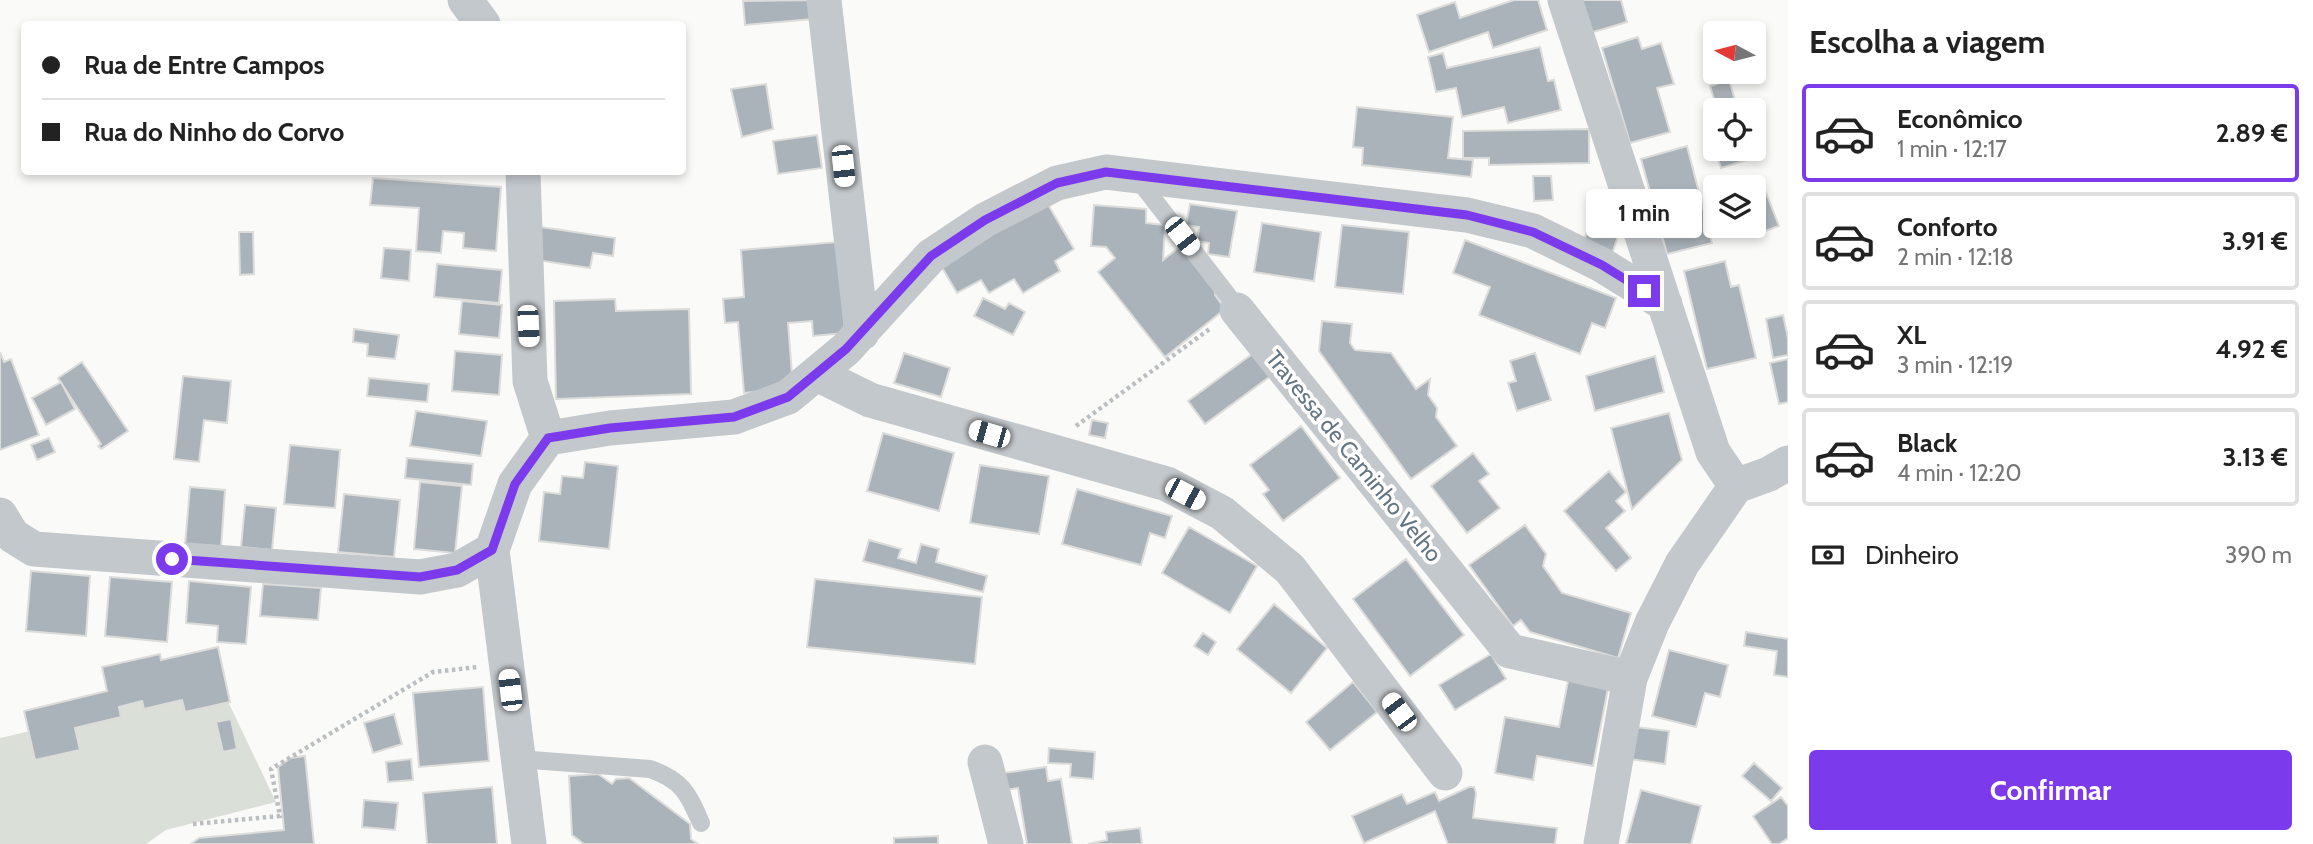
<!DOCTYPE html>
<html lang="pt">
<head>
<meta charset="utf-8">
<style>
  :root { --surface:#fff; --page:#f6f6f6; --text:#222; --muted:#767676; --line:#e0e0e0; --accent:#7c3aed }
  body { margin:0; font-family:Cabin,sans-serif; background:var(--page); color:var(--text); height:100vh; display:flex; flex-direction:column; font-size:26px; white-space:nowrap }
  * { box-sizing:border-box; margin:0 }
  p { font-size:23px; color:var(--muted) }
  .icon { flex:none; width:38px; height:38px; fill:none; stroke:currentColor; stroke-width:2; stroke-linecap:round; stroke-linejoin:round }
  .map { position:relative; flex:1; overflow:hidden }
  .side { display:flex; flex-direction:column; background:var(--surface); width:525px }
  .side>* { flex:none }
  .guide { position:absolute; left:21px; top:21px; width:665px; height:154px; border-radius:7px; box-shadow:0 4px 10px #0003; display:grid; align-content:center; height:154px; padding:0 21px; background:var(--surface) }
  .needle { width:46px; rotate:277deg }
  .controls { position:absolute; left:1703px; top:21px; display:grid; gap:14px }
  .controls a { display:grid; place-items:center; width:63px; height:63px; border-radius:7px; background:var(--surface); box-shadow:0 4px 10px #0003; font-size:35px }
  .end { position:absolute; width:32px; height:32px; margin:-16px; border:9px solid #7c3aed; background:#fff; box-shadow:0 0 0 4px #fff }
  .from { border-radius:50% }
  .bubble { position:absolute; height:49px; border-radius:7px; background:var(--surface); box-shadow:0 4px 10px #0003; font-size:23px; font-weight:800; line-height:49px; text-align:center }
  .car { position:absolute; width:21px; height:42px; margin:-21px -10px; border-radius:9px; box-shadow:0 0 5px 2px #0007; background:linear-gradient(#fff 24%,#345 0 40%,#fff 0 76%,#345 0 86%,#fff 0) }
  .guide b { display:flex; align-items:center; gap:24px; height:66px; font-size:26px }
  .guide b+b { border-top:2px solid var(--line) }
  .guide i { width:18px; height:18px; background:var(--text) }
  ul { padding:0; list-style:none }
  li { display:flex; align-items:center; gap:21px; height:98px; margin:0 14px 10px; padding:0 7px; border:4px solid var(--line); border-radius:7px }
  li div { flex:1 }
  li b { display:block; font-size:26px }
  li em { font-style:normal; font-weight:800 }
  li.selected { border-color:var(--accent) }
  li>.icon { width:63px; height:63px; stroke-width:1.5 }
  h2 { padding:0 21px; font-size:32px; line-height:84px }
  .pay { display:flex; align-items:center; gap:18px; height:77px; padding:0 21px; font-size:26px }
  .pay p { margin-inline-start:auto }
  .primary-button { display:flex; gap:14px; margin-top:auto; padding:14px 21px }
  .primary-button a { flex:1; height:80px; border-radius:7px; background:var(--accent); color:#fff; font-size:28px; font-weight:800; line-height:80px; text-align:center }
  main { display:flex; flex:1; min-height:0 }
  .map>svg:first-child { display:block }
</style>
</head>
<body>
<main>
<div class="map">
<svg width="1788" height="844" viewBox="0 0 1788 844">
  <rect width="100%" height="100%" fill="#fafaf8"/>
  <path fill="#dadfd7" d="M212,668L276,802L166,830L146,844H0V738L43,728Z"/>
  <path fill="#aab3b9" stroke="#dcdcda" stroke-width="2" d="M812,0L813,19L745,25L743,1Z
    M1514,0H1538L1547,30L1493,48L1488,32L1429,52L1417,15L1455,2L1460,18Z
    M1581,0H1621L1627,22L1590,33Z
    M1638,37L1642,49L1661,43L1674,84L1657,88L1670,132L1630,143L1602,48Z
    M1540,47L1548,81L1554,80L1561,110L1508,123L1504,107L1462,117L1456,88L1436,92L1428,57L1443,53L1447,68Z
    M1729,80L1738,110H1717L1710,86Z
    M766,84L773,129L742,137L731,89Z
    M1357,107L1453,117L1448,158L1473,160L1471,177L1362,165L1363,148L1353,147Z
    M1715,125V149H1750L1753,158L1721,168L1708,127Z
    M1589,129V163L1489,165V158H1463V131Z
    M817,135L822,168L778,174L773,141Z
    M1687,146L1712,243L1667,254L1641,159Z
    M1533,176H1551L1553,200L1534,201Z
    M373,178L501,187L496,251L463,248L464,233L443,231L441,253L416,251L419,208L370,205Z
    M1763,185L1779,226L1760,233L1754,215V189Z
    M1046,201L1074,249L1055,261L1060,271L1023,293L1014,279L989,293L981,280L957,293L940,264Z
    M1190,204L1237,211L1229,257L1208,254L1209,243L1197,241L1199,227L1186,225Z
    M1094,205L1146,209V223L1165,225L1163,260L1183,244L1216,286L1215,295L1225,309L1165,357L1098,272L1115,258L1106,247L1091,246Z
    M1593,214L1622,224L1612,254L1583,244Z
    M1262,223L1321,232L1314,281L1254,272Z
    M1342,225L1409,232L1403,294L1335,287Z
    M541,227L615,238L613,256L593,253L590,268L536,260Z
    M239,232H253L254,274L240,275Z
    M1465,240L1616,298L1605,328L1592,323L1580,354L1479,315L1490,287L1453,273Z
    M838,242L845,333L813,336L812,321L788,323L793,388L744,393L738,322L725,323L723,299L744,297L741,250Z
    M384,248L411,250L409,281L381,278Z
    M1725,261L1731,287L1739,285L1756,358L1707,369L1684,271Z
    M437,264L502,270L499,303L434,297Z
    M983,298L1005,309L1009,303L1025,312L1013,335L974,316Z
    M615,299L616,311L689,309L691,394L556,399L554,301Z
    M462,301L502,305L499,338L459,334Z
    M1783,315L1788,338V355L1773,358L1766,319Z
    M1322,321L1352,324L1350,343L1355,350L1391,353L1416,389L1430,379L1428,395L1437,408L1436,417L1457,446L1411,479L1319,351Z
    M354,329L399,335L395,359L367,356L368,344L353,342Z
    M455,351L502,355L499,395L452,391Z
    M0,352L4,362L11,359L39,435L0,450Z
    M1255,352L1272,375L1205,424L1188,401Z
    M904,353L950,368L941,397L894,383Z
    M1535,353L1551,400L1517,411L1508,383L1516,381L1510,361Z
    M1655,356L1664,392L1595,411L1586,376Z
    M1788,359V402L1779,404L1770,363Z
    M82,362L128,431L101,449L98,446L101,444L58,378Z
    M183,376L231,381L227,423L204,420L199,462L174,459Z
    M369,378L429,384L427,402L367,396Z
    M61,382L75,409L46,425L32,398Z
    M416,411L487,421L481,456L410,446Z
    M1669,413L1682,460L1632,509L1611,428Z
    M1092,420L1108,423L1105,438L1089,435Z
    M1301,426L1340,478L1283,521L1263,494L1269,490L1250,465Z
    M883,433L954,453L939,511L867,491Z
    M49,438L55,452L37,460L31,445Z
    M290,445L340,450L335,508L284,504Z
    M1473,453L1489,474L1479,481L1500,508L1467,533L1431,486Z
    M407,458L473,464L471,485L405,478Z
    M585,462L618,466L609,549L539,541L544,492L560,494L562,476L583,478Z
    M980,465L1049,476L1039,534L970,523Z
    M1609,471L1626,492L1616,501L1625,511L1606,528L1631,558L1616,571L1564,511Z
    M420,482L462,486L455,553L414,549Z
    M190,487L225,490L221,548L185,545Z
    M1077,489L1172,516L1165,538L1150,533L1141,565L1062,544Z
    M344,494L400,500L394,557L338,552Z
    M245,505L276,508L272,550L241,547Z
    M1525,525L1546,554L1543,566L1562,593L1631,613L1618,658L1530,632L1521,620L1513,626L1469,565Z
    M1189,527L1257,566L1230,613L1162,573Z
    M869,540L901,549L898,558L916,563L921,544L939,549L936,562L987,576L983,592L863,561Z
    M1406,559L1464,635L1410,676L1353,599Z
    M31,571L90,576L86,636L26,631Z
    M110,577L172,582L167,642L105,636Z
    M815,579L982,597L975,664L807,647Z
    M189,581L251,587L246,644L217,642L218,626L186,623Z
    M263,584L321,588L318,620L260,616Z
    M1274,604L1327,648L1291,693L1237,649Z
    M1746,632L1788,639V677L1774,675L1777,651L1744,646Z
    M1203,633L1216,642L1208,655L1194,646Z
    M218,647L230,702L185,712L182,700L144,709L142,701L119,707L121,717L75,728L80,750L35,760L24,711L107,691L102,667L160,654L161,660Z
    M1669,650L1728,665L1720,697L1705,693L1696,727L1652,716Z
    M1491,654L1506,679L1455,710L1439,685Z
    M1569,676L1609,683L1593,766L1537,756L1533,780L1495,773L1505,717L1559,727Z
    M1353,682L1377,712L1330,750L1306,722Z
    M483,687L489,761L419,767L413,693Z
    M394,714L402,744L373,753L364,723Z
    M231,719L237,749L223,752L216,722Z
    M1627,726L1669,731L1665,764L1623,758Z
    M1049,748L1095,752L1093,779L1070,777L1071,764L1048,763Z
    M305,756L314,844H191L199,838L284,830L278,767L291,758Z
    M411,759L413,780L388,782L386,762Z
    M1754,763L1782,788L1771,801L1742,776Z
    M1046,767L1048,781L1061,779L1072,844H1027L1018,788L1005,790L1003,773Z
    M598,774L612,784L616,779L629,778L690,824L691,839L698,844H584L572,835L569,776Z
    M492,787L497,844H427L423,793Z
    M1469,787H1474L1476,793L1473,818L1557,828L1555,844H1448L1435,811L1364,843L1352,816L1402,794L1407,804L1435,792L1439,801Z
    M1641,790L1701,806L1691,844H1626Z
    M1781,797L1788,806V838L1779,844H1772L1753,816Z
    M364,800L398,803L395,830L362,827Z
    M1140,828L1142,844H1088L1107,840L1106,832Z
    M938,836V844H894V838Z"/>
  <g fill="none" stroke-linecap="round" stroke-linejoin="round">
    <path stroke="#bbbfc2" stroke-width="4.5" stroke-dasharray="3.5 3.5" stroke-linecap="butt" d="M1076,426L1211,328
      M193,824L280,816L271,769L433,672L478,667"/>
    <path stroke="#c3c8cc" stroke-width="18" d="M1137,178L1229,297
      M518,759L650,769C682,780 688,793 701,823"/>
    <path stroke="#c3c8cc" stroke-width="35" d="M465,0L483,24
      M824,0L862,333
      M1565,0L1713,452L1736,486
      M523,172L530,381L548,438
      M1237,310L1510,651L1630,678
      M817,374L870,400L1167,484L1222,513L1290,569L1445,773
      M548,438L610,428L734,417L788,397L846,349L931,256L985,220L1057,183L1106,172L1467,215L1533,231L1602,265L1665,304
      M0,515L13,536L34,549L420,577L457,570L492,550
      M985,762L1006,844
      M529,844L492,550L515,484L548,438
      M1601,844L1630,678L1652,623L1682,564L1736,486L1769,474L1788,463"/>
  </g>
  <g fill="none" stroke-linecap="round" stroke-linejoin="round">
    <path stroke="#7c3aed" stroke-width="9" d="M172,559L420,577L457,570L492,550L515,484L548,438L610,428L734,417L788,397L846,349L931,256L985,220L1057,183L1106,172L1467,215L1533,232L1602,265L1644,291"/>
  </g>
  <g text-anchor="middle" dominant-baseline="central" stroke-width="7" stroke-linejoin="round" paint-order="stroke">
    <g font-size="23" fill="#657683" stroke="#fff">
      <text transform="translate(1354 456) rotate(51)">Travessa de Caminho Velho</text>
    </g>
  </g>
</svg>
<div class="controls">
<a><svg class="needle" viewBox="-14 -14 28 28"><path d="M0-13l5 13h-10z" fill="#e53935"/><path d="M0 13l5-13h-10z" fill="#767676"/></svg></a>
<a><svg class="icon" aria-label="locate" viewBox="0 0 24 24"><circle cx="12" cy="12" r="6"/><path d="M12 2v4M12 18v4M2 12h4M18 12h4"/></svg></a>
<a><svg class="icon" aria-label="layers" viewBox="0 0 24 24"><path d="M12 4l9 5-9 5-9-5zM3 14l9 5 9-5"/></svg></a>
</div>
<i class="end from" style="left:172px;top:559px"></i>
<i class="end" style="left:1644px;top:291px"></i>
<div class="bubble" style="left:1586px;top:189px;width:116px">1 min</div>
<i class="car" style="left:843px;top:166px;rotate:174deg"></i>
<i class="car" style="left:1182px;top:236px;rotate:142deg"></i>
<i class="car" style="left:528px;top:326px;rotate:177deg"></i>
<i class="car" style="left:989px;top:434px;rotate:286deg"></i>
<i class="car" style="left:1185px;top:494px;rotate:118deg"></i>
<i class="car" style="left:510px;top:690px;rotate:353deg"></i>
<i class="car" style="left:1399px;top:712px;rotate:323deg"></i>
<div class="guide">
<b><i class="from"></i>Rua de Entre Campos</b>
<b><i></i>Rua do Ninho do Corvo</b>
</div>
</div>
<section class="side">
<h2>Escolha a viagem</h2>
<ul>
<li class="selected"><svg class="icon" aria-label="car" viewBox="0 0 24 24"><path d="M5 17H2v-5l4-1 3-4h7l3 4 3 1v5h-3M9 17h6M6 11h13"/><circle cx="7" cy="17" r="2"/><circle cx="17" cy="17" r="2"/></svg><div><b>Econômico</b><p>1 min · 12:17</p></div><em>2.89 €</em></li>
<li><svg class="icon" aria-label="car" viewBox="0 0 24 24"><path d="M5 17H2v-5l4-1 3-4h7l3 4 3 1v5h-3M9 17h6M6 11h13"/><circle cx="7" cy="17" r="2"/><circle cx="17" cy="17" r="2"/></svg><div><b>Conforto</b><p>2 min · 12:18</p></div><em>3.91 €</em></li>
<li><svg class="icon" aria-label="car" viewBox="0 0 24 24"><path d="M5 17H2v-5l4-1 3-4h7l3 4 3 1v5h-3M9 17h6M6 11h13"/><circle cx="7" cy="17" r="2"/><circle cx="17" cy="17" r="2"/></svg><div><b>XL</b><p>3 min · 12:19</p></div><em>4.92 €</em></li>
<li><svg class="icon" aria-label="car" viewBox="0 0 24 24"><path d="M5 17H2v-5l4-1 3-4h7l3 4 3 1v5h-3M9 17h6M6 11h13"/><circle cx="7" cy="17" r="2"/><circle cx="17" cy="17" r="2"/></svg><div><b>Black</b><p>4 min · 12:20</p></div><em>3.13 €</em></li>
</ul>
<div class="pay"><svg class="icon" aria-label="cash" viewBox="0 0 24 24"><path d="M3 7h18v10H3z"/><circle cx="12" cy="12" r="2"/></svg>Dinheiro<p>390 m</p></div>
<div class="primary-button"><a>Confirmar</a></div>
</section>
</main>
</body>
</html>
